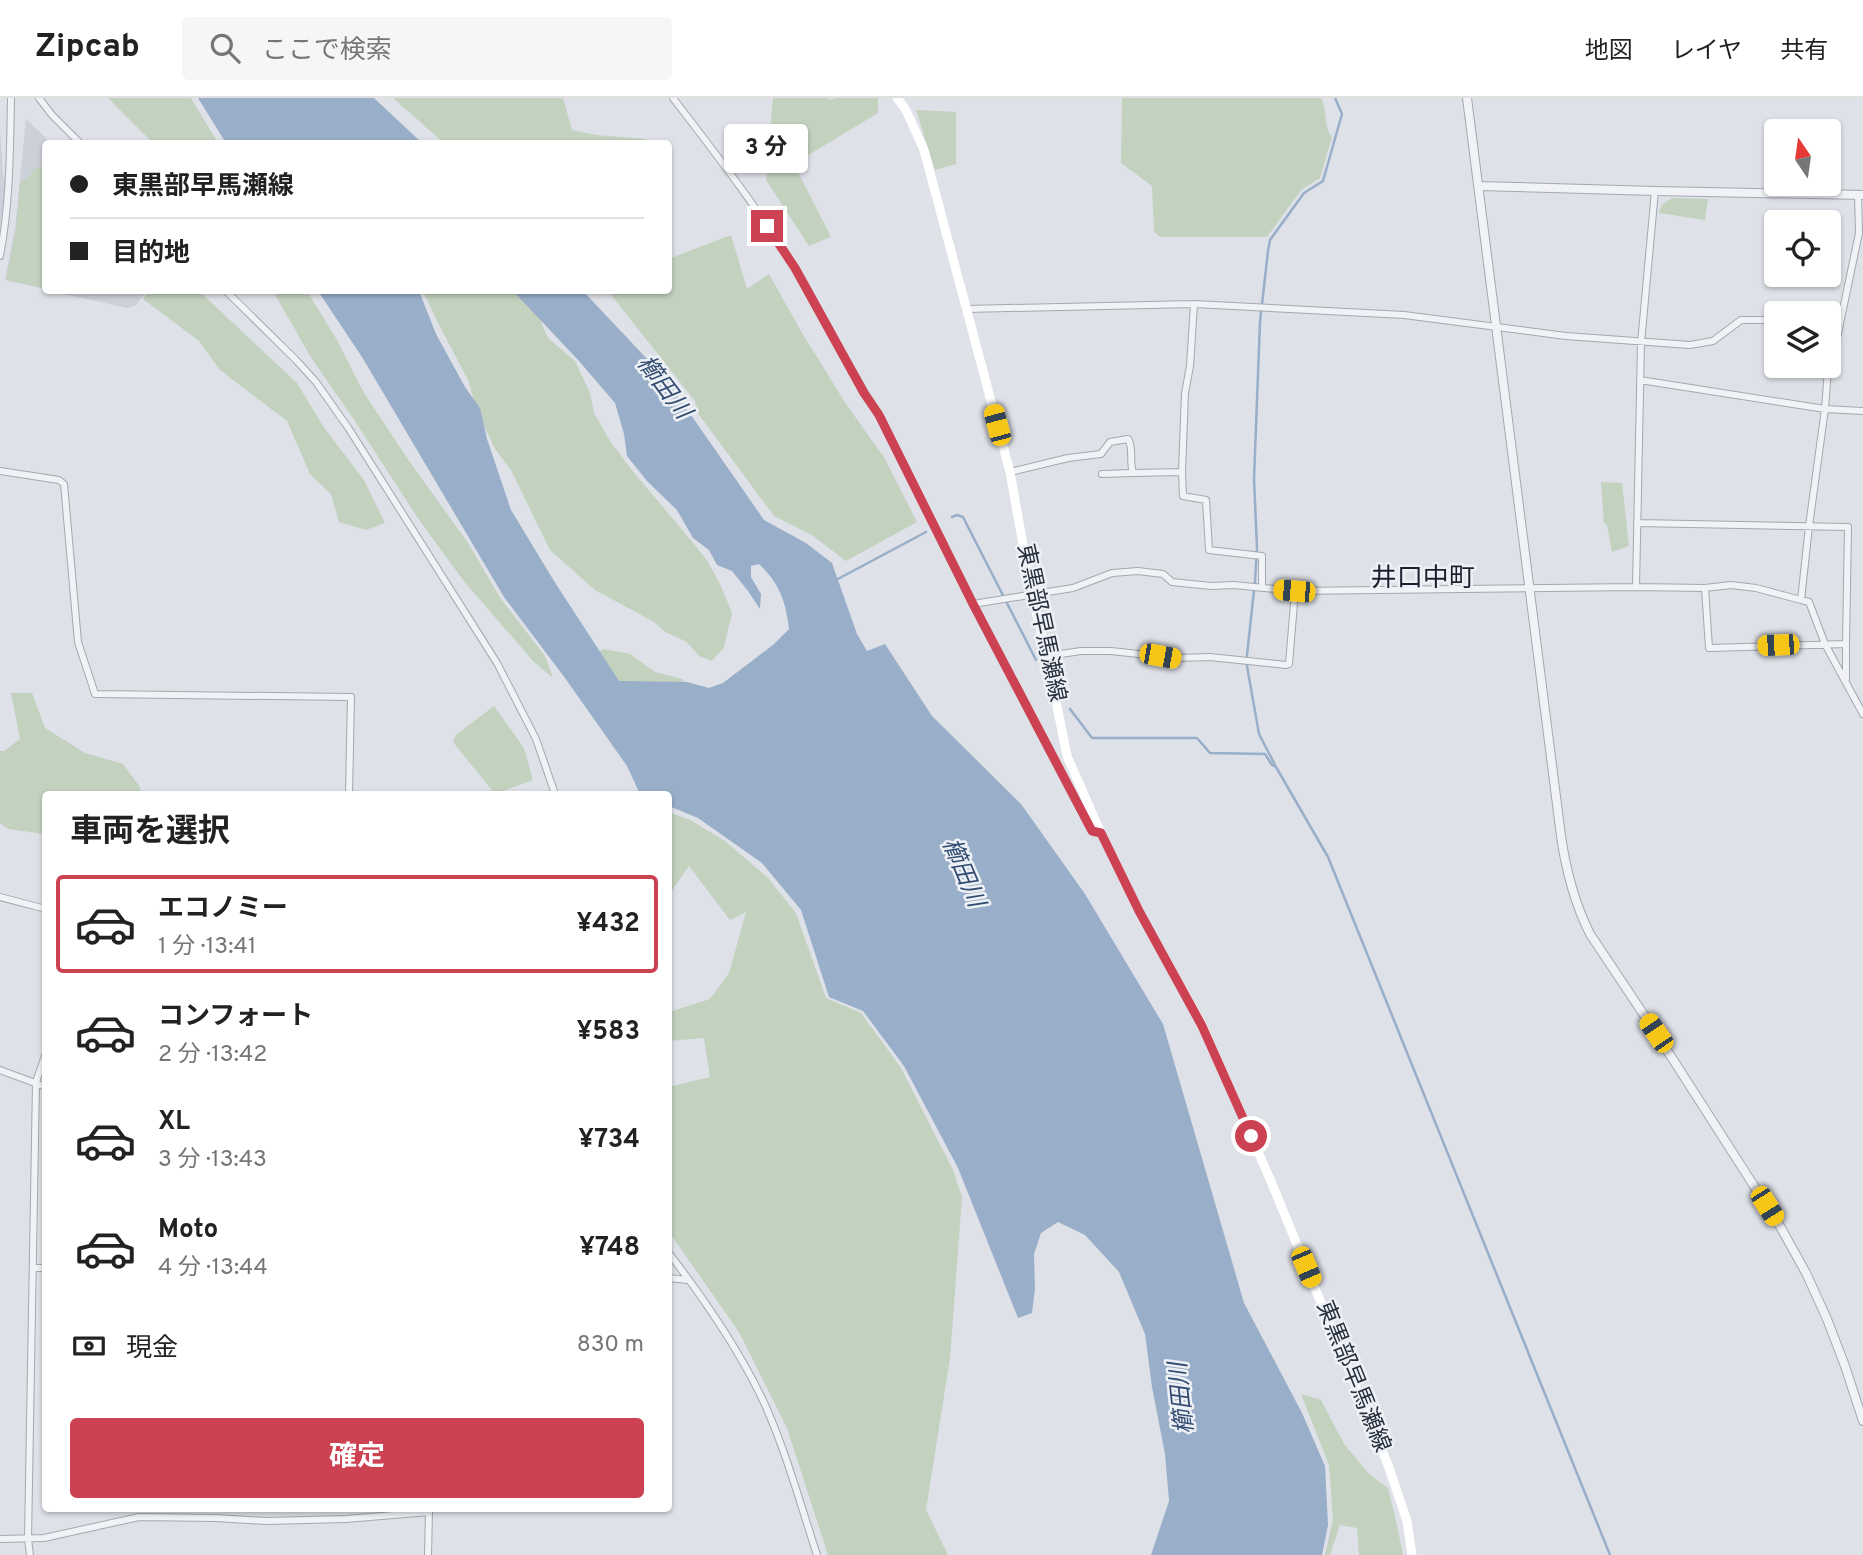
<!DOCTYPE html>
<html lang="ja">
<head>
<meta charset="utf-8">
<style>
  :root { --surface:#fff; --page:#f6f6f6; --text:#222; --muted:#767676; --line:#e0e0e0; --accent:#cd4252 }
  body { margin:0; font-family:Overpass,"Noto Sans JP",sans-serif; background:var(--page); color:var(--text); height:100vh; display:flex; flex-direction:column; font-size:26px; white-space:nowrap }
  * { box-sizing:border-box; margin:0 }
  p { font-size:23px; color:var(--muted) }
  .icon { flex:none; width:38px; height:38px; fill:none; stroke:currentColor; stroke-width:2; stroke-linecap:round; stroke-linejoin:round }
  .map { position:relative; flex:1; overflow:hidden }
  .details { position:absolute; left:42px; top:693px; width:630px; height:721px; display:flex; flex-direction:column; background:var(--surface); border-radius:7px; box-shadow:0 2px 5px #0004 }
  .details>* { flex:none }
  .hud { position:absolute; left:42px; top:42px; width:630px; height:154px; border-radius:7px; box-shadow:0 2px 5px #0004; display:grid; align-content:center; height:154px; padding:0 28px; background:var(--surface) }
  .needle { width:46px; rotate:347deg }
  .controls { position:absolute; left:1764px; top:21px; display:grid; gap:14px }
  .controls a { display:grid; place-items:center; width:77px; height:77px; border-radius:7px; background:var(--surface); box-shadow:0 2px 5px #0004; font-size:35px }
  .end { position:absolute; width:32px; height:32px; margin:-16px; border:9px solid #cd4252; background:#fff; box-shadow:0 0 0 4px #fff }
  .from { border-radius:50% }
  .bubble { position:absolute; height:49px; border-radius:7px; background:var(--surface); box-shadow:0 2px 5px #0004; font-size:23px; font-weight:700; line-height:49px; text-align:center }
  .car { position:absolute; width:21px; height:42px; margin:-21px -10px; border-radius:9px; box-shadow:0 0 5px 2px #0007; background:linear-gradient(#f5c518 24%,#345 0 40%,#f5c518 0 76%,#345 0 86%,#f5c518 0) }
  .hud b { display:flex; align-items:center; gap:24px; height:66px; font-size:26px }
  .hud b+b { border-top:2px solid var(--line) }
  .hud i { width:18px; height:18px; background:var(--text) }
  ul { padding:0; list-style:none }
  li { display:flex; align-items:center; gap:21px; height:98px; margin:0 14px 10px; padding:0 14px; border:4px solid transparent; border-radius:7px }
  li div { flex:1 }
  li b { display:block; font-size:26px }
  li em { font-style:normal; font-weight:700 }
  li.on { border-color:var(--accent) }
  li>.icon { width:63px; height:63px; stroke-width:1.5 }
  h2 { padding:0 28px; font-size:32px; line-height:84px }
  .pay { display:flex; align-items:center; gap:18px; height:77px; padding:0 28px; font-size:26px }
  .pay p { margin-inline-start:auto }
  .cta { display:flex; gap:14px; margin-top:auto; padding:14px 28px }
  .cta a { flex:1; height:80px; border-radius:7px; background:var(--accent); color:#fff; font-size:28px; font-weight:700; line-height:80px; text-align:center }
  header { display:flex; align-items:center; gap:42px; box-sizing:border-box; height:98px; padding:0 35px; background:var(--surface); border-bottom:2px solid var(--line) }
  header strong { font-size:33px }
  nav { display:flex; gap:38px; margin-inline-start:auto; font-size:24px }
  .search { width:490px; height:63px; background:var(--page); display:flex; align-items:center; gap:18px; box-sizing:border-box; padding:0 24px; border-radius:7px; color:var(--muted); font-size:26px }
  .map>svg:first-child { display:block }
</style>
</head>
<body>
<header>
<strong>Zipcab</strong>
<div class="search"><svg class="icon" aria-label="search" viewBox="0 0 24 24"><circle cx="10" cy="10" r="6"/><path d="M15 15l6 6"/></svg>ここで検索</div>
<nav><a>地図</a><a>レイヤ</a><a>共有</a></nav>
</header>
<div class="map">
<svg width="1863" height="1457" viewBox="0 0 1863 1457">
  <rect width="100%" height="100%" fill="#dee1e7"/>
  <path fill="#ccd0d9" d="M26,21L51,45L46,46L45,191L5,182L15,130Z
    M0,31L3,78L6,81L0,135Z
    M50,193H146L136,207L128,210Z"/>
  <path fill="#c3d1bf" d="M108,0H191L218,45H153Z
    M393,0H563L572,32L595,37L646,41L650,45H444Z
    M773,0H828L829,2L836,0H878V15L800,62L799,76L831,139L809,148L766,82Z
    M1122,0H1321C1328,13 1323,27 1332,39L1320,80L1301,92L1267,139H1160L1154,134L1152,88L1121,65Z
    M916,12L956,14V66L935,72Z
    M45,67V190L6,182L16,131L20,84L31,77V73Z
    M669,93L671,160L731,137L747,191L769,176L802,235L846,306L885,361L917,424L846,463L812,437L774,418L697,314L695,303L608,193L668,192Z
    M1672,100L1708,101L1705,122L1659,115L1662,107Z
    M148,193H199L297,285L325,331L364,382L385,425L366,432L339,424L331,396L310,376L287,323L220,272L199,243L143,201Z
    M273,193H307L337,242L364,295L407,360L468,445L501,501L545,558L553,580L533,563L463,482L417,419L357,326L310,258Z
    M423,193H520L536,212L548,240L575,263L590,295L594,315L610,343L631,371L694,446L708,464L721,488L732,515L724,549L712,563L699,558L687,544L665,534L654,524L595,492L550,452L511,372L495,351L475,308L469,284L437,223Z
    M1601,384L1622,385L1629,448L1612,454L1607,427L1604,425Z
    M604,551L630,556L655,574L682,581L693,599L641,617L597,555Z
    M11,595H32L45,630L85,655L123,666L140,689L141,696H46L45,736L8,731L0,725V653H4L20,641Z
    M494,608L524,650L533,682L495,696L453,644L456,637Z
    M669,714L690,722L725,743L768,780L796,815L826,900L861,915L901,970L953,1072L962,1099L950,1260L926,1412L948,1457H828L787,1330L739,1234L669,1134V989L710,979L704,940L669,943V914L710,901L729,875L746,814L730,822L689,768L669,797Z
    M1301,1296L1321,1302L1344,1346L1370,1377L1388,1390L1397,1427L1403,1457H1359L1357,1430L1340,1427L1330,1457H1325L1333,1421L1329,1367Z"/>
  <path fill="#99aec8" d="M198,0H374L422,45H226Z
    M318,193H419L436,236L465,289L480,310L487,341L511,412L554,483L619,583L687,584L709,590L723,585L773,547L789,531C786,503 779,485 759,466L751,468V479L761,496L760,511L748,493L732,473L717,467L709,452L693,440L677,412L647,383L627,358L624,336L615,305L579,263L513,193H583L666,281L764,422L806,445L832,465L857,536L867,553L885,546L932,618L1021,706L1085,796L1163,926L1244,1205L1302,1315L1325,1368L1328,1427L1322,1457H1151L1169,1403L1165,1356L1152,1289L1145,1236L1119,1174L1085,1137L1058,1124L1041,1135L1034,1156L1035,1191L1032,1215L1018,1220L958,1070L904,968L863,913L829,899L801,812L762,765L698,720L669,708L668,696H640L627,668L565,580L504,499L362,259Z"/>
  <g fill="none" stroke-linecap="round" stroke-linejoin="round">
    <path stroke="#99aec8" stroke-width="2.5" d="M1335,0L1342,16L1323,83L1304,95L1270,142L1268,153L1260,224L1254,381L1257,450L1255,483L1247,557V568L1259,636L1276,669L1328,759L1610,1457
      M952,419L957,417L963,419L1036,562
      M836,482L926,434
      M1070,611L1092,640H1197L1210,655L1265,656L1272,667L1276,669"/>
    <g stroke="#a3a8b1" stroke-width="8">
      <path id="minor" d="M39,0L52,17L81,46
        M673,0C715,55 758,110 794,169C824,217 847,270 879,317L973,506L1092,733L1101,735
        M1858,96L1859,135L1837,240L1828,271L1825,311L1809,428L1801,502L1809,504L1825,546L1863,616
        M0,158C10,106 10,53 11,0
        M225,192L296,262L316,284L349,331L497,565L536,641L555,696
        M966,211L1194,206L1404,217L1566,238L1690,247L1713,243L1741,222H1776
        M1640,282L1825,311L1863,313
        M0,373L59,382L64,386L78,544L95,596L351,599L349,696
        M1010,374L1068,360L1101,356L1110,344L1128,341C1134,350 1129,364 1133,375L1182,374L1183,398L1206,402L1209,452L1262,458V489
        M1182,374L1185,295L1190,268L1194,206
        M1102,376L1133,375
        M1637,425L1848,429L1846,546
        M1636,489L1641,245L1655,93
        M1705,490L1731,487L1756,490L1801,502
        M973,506L1073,490L1112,475L1138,473L1163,476L1172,484L1211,488L1234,487L1295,493L1636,489L1705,490L1709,550L1846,546V581
        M1047,558L1081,553H1111L1175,560L1210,559L1286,567L1289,566L1295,493
        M0,799L46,811
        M0,972L46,989
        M668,1154C705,1202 741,1254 766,1309C787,1357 801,1408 817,1457
        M34,1170H46
        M668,1180L688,1182
        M0,1441L44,1440L139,1419L216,1420L266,1423L346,1421L429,1414L428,1457
        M30,1457L28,1441L36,984L46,955"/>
    </g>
    <g stroke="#a3a8b1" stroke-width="10">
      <path id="tertiary" d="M1467,0L1561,738C1566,773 1574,804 1590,836L1656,935L1781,1130L1806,1175L1827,1221L1845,1268L1863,1323
        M1479,88L1655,93L1863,97"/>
    </g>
    <use href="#minor" stroke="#f0f2f6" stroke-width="6"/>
    <use href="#tertiary" stroke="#f0f2f6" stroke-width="8"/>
    <path stroke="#fff" stroke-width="9" d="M897,0L906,12L924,52L1010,374L1032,497L1047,558L1067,658L1101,735L1139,813L1202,927L1270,1081L1388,1367L1407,1423L1412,1457"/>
  </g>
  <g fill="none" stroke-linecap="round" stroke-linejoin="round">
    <path stroke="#cd4252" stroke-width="9" d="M767,128L795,170L864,295L879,317L973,506L1092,733L1101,735L1139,813L1202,928L1251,1038"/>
  </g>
  <g text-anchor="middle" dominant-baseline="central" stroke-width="5" stroke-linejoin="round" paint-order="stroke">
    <g font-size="23" fill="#272f3e" stroke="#edf0f5">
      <text transform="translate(1040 525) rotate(78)">東黒部早馬瀬線</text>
      <text transform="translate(1352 1279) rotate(68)">東黒部早馬瀬線</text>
    </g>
    <g font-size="24" font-style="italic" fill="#324c72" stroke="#edf0f5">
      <text transform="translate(663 290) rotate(53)">櫛田川</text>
      <text transform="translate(962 775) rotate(67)">櫛田川</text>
      <text transform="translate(1183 1300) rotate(-96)">櫛田川</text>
    </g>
    <g font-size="26" fill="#1a202f" stroke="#edf0f5">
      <text x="1423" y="481">井口中町</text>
    </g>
  </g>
</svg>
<div class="controls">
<a><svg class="needle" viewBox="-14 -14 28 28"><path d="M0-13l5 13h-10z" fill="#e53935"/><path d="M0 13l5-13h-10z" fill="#767676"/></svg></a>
<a><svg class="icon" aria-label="locate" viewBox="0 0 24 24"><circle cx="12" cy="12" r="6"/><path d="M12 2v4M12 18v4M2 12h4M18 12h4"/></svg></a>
<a><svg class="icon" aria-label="layers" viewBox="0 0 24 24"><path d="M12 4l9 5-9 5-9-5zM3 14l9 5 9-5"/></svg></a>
</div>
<i class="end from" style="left:1251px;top:1038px"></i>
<i class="end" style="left:767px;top:128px"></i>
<div class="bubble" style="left:724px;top:26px;width:84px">3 分</div>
<i class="car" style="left:997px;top:327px;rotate:345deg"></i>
<i class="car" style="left:1294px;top:493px;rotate:275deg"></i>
<i class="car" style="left:1778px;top:547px;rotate:268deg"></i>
<i class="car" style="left:1160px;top:558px;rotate:100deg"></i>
<i class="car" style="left:1656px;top:935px;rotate:326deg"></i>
<i class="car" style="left:1767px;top:1108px;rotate:148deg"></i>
<i class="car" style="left:1306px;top:1169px;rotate:157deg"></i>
<div class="hud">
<b><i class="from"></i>東黒部早馬瀬線</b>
<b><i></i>目的地</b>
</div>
<section class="details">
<h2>車両を選択</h2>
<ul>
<li class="on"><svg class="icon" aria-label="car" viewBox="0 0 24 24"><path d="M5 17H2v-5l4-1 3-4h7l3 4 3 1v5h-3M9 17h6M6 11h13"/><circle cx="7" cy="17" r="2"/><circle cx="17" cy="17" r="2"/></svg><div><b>エコノミー</b><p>1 分 · 13:41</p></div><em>¥432</em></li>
<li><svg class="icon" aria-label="car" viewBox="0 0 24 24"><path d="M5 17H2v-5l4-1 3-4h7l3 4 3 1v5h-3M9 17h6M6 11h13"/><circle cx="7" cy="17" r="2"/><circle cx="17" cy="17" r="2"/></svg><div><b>コンフォート</b><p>2 分 · 13:42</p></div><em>¥583</em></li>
<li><svg class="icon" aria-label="car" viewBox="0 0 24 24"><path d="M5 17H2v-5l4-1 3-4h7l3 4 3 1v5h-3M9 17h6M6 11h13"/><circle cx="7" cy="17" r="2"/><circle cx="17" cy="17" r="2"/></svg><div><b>XL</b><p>3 分 · 13:43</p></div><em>¥734</em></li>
<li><svg class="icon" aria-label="car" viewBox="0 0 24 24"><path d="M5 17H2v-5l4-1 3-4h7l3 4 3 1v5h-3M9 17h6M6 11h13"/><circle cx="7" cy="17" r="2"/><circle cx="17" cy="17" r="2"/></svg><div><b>Moto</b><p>4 分 · 13:44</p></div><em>¥748</em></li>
</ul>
<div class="pay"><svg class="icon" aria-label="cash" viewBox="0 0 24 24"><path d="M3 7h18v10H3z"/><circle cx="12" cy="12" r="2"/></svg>現金<p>830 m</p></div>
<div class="cta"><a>確定</a></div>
</section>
</div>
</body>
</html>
